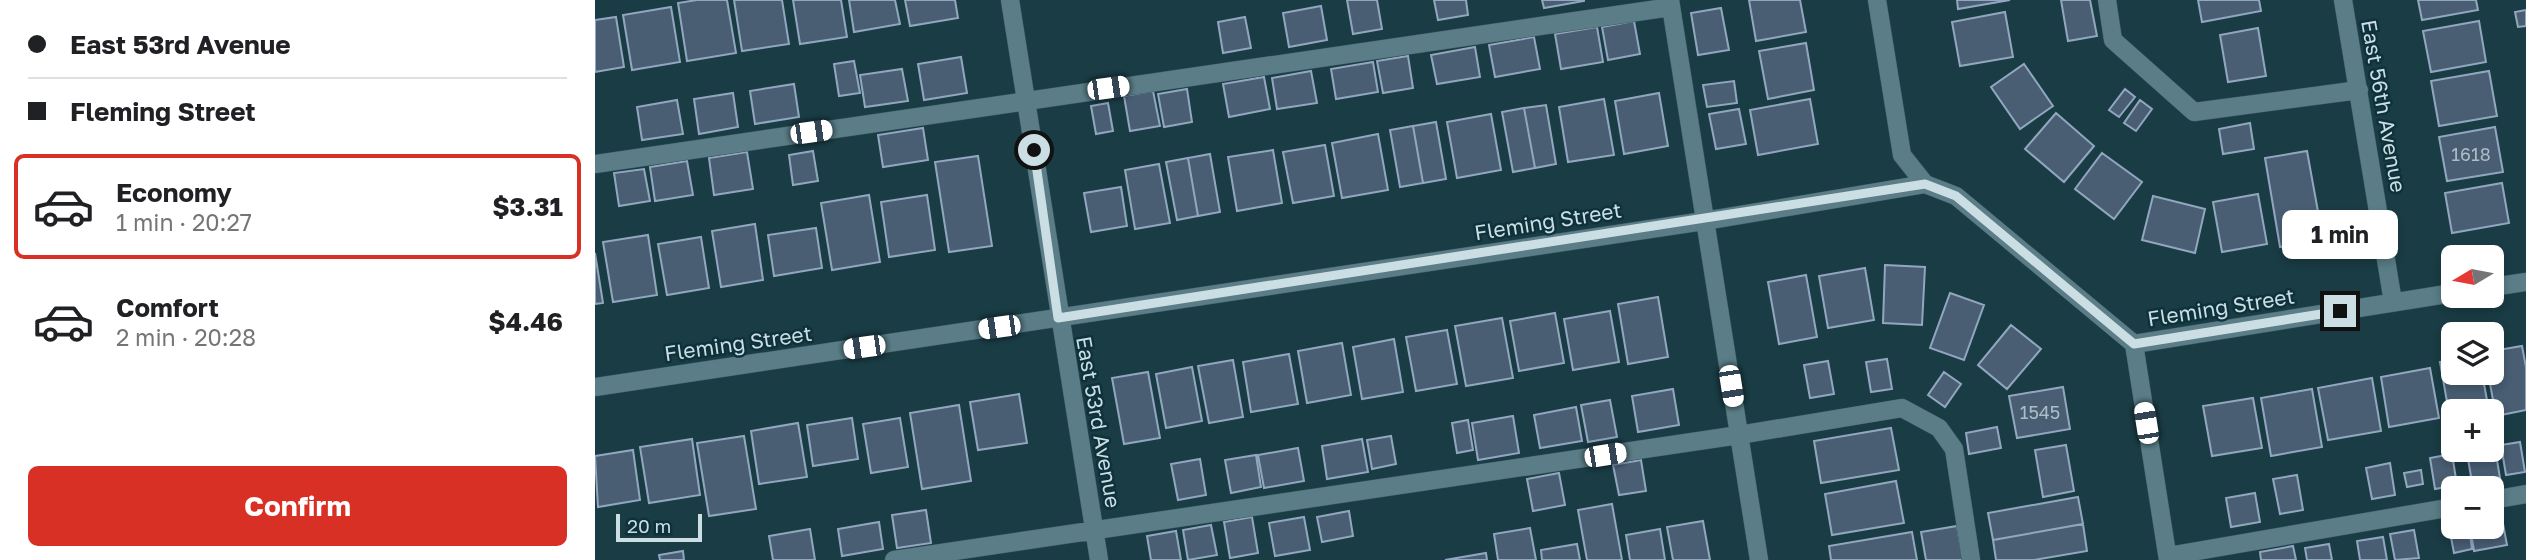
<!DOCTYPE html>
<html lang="en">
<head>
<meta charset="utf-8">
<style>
  :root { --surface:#fff; --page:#f2f2f2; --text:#202124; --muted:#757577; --line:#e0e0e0; --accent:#d93025 }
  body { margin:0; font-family:"Golos Text",sans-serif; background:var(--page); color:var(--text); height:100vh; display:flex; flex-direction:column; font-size:26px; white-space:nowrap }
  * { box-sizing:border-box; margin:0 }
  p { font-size:23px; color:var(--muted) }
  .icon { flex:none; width:38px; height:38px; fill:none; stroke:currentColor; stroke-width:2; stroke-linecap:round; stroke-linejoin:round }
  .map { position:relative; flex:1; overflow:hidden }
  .side { display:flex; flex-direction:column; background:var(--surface); width:595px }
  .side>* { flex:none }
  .hud { display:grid; align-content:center; height:154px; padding:0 28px; background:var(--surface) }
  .needle { width:46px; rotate:260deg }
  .buttons { position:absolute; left:1846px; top:245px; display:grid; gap:14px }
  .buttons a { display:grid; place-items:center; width:63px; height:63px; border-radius:10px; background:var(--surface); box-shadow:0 4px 10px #0003; font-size:35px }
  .scale { position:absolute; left:21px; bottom:18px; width:86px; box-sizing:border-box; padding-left:7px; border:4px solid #cbdee3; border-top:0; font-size:19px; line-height:24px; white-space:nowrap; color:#cbdee3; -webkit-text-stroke:5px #0e323b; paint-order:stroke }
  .end { position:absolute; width:32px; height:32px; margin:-16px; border:9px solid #cbdee3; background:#111; box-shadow:0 0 0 4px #111 }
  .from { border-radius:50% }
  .bubble { position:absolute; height:49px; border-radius:10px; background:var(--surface); box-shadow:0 4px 10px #0003; font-size:23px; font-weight:700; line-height:49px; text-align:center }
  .car { position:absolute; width:21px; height:42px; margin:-21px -10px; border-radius:9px; box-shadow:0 0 5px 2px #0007; background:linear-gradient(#fff 24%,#345 0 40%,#fff 0 76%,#345 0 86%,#fff 0) }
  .hud b { display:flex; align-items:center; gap:24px; height:66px; font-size:26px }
  .hud b+b { border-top:2px solid var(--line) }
  .hud i { width:18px; height:18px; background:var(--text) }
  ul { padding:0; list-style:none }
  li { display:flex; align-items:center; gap:21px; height:105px; margin:0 14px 10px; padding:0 14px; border:4px solid transparent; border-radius:10px }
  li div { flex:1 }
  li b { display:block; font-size:26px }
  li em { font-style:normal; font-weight:700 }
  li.active { border-color:var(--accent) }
  li>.icon { width:63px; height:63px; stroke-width:1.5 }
  .button { display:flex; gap:14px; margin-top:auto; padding:14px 28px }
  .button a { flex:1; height:80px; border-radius:10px; background:var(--accent); color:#fff; font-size:28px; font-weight:700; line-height:80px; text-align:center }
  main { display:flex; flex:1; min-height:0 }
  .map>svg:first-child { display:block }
</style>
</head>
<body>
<main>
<section class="side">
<div class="hud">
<b><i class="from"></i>East 53rd Avenue</b>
<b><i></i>Fleming Street</b>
</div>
<ul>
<li class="active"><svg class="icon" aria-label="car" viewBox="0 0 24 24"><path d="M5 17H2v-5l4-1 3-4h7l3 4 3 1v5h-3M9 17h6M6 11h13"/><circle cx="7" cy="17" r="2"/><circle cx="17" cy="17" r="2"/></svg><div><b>Economy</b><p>1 min · 20:27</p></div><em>$3.31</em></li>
<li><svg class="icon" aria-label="car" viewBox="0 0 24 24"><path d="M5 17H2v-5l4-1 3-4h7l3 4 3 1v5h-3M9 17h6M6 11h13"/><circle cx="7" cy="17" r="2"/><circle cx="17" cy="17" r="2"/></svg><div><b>Comfort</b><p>2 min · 20:28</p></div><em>$4.46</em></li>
</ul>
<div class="button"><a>Confirm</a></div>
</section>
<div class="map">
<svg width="1931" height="560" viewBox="0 0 1931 560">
  <rect width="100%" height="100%" fill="#1a3c45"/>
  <path fill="#495e73" stroke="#91a7bf" stroke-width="2" d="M102,0H132L141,53L92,61L83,3Z
    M139,0H187L194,44L147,51Z
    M198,0H246L252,37L205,44Z
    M254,0H300L305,24L259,32Z
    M310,0H360L363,18L315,26Z
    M752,0H782L787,29L758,34Z
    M839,0H871L873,15L843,20Z
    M947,0H989V1L949,8Z
    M1154,0H1205L1211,32L1161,41Z
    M1362,0H1415L1363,9Z
    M1466,0H1495L1502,36L1473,41Z
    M1603,0H1664L1666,11L1607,22Z
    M1823,0H1881L1883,10L1827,20Z
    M726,6L732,40L694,47L688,13Z
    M76,7L85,62L37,70L28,15Z
    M1126,8L1134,50L1103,55L1096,13Z
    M1931,10V26L1923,27L1920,12Z
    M1410,12L1418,57L1365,66L1357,22Z
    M21,17L29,67L0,72V20Z
    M650,17L656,48L628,53L623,22Z
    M1039,21L1045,54L1013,60L1007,27Z
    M1884,21L1891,62L1836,72L1828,31Z
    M1002,27L1008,62L966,69L960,34Z
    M1663,28L1671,76L1633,82L1625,35Z
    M939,37L945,69L900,77L894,45Z
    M1211,43L1219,90L1173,99L1164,51Z
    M880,47L885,77L842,84L836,55Z
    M813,56L818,88L788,93L782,61Z
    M366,57L372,93L329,100L323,64Z
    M259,61L265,93L244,96L239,64Z
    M778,62L783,92L741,99L736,69Z
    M1429,64L1458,106L1425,129L1396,87Z
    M307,69L313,101L270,107L265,75Z
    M716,71L722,103L682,109L677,78Z
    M1894,71L1902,116L1844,126L1836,81Z
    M669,77L675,109L634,117L628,84Z
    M1139,81L1142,103L1112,107L1108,85Z
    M199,84L204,117L160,124L155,91Z
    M592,89L597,122L569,127L563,94Z
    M1530,89L1540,97L1524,117L1514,110Z
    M558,91L565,126L535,131L529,96Z
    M138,93L143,127L104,134L99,99Z
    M1064,93L1073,146L1029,154L1020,101Z
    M1009,99L1019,155L973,162L964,107Z
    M1215,99L1223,144L1163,155L1155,110Z
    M82,100L88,134L47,140L42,107Z
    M1545,100L1557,109L1541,131L1529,123Z
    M513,103L518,131L501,134L496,106Z
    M951,105L961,164L940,168L929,108Z
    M929,108L940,168L918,172L907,112Z
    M1144,109L1151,144L1121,149L1114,114Z
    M1461,113L1499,146L1469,182L1430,149Z
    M896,114L906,170L862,178L852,122Z
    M841,122L851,179L828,183L818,126Z
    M1655,123L1659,149L1628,154L1624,129Z
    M818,126L828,183L805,187L795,130Z
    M1900,127L1908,172L1852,181L1844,137Z
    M328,128L333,160L288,167L283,135Z
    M783,134L793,190L747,198L737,143Z
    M730,145L739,196L698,203L688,152Z
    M678,150L687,203L642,211L633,157Z
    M218,151L223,181L198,185L194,155Z
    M1712,151L1728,239L1685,247L1670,158Z
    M152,152L158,189L119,195L114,158Z
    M1507,153L1547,182L1519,219L1480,189Z
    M615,154L625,212L603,216L593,158Z
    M383,156L397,246L354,252L340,162Z
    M593,158L603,216L582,220L571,162Z
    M92,161L98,195L60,201L55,167Z
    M564,164L575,223L540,229L530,170Z
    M49,169L55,201L24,206L19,173Z
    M1907,183L1914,223L1857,233L1850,193Z
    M526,187L532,226L496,232L489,193Z
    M1663,194L1672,244L1627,252L1618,202Z
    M274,195L285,262L237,270L226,203Z
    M332,195L340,250L294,257L286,202Z
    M1558,196L1610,209L1600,253L1547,240Z
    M160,224L168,280L126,287L117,231Z
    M221,228L227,268L179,276L173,235Z
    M53,235L62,295L18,302L8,242Z
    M106,237L114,288L72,295L63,244Z
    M0,253L8,303L0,304Z
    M1290,265L1330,267L1327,325L1288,323Z
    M1270,268L1279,320L1233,328L1224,276Z
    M1211,275L1222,337L1184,344L1173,282Z
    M1355,293L1389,305L1369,360L1335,348Z
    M1063,297L1073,357L1033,364L1023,304Z
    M1015,311L1024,362L978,370L969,319Z
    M960,313L969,363L924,371L915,321Z
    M907,318L918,378L871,386L860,326Z
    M1416,325L1446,349L1412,389L1383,365Z
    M852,330L862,384L821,391L811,337Z
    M799,339L808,392L767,399L758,347Z
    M747,343L756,395L712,403L703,351Z
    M1927,346L1931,367V410L1901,416L1893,373H1897V351Z
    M694,354L703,404L656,412L648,362Z
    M1292,359L1297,389L1276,392L1271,362Z
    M1858,359V373H1887L1894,411H1858V419H1855L1845,362Z
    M638,360L648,417L614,423L603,366Z
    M1233,361L1239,394L1215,398L1209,365Z
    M597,367L607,421L571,428L561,374Z
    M1835,368L1844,418L1794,427L1786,377Z
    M553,372L565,438L529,444L517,378Z
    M1349,372L1366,384L1350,407L1333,395Z
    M1777,378L1786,431L1733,440L1723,388Z
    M1468,387L1475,429L1422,438L1414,396Z
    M1078,389L1084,425L1043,432L1037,396Z
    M1717,389L1727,447L1676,456L1666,398Z
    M424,394L432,443L383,450L375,402Z
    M1658,398L1667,448L1617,456L1608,406Z
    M1015,400L1022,437L993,442L986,405Z
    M364,405L376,481L327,489L315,413Z
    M981,407L987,441L945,448L939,415Z
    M918,416L924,453L883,460L877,423Z
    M257,418L263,459L218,466L212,425Z
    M305,418L313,467L276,473L268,424Z
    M873,420L878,450L862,453L857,423Z
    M203,423L212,477L164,484L156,431Z
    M1402,427L1406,448L1374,454L1371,433Z
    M1296,428L1304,470L1226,483L1219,441Z
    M149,436L161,509L114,516L102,443Z
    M796,436L801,464L777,469L772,440Z
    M97,439L105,495L54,503L45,447Z
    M767,439L773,472L732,479L727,446Z
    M1925,442L1930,472L1911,475L1906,445Z
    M1471,445L1479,491L1448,497L1440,450Z
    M703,448L709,481L669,488L663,455Z
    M1900,448L1906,484L1878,488L1872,453Z
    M38,450L45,500L3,507L0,456Z
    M1857,454L1862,485L1840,489L1835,458Z
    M661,455L666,487L636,493L630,460Z
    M605,459L611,495L583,500L576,464Z
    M1046,460L1051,491L1024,495L1018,465Z
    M1795,463L1800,495L1777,499L1771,468Z
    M1826,470L1828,484L1812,487L1809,473Z
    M964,473L970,505L938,511L932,479Z
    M1702,475L1708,510L1685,514L1678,479Z
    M1301,481L1309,523L1237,535L1230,494Z
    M1660,493L1665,522L1636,527L1631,498Z
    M1483,497L1488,524L1398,540L1393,513Z
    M1017,504L1027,560H992L983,510Z
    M331,510L336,543L302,548L297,515Z
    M754,511L758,536L727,542L722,517Z
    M1906,513L1912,545L1879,551L1875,527H1897V514Z
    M657,517L663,553L635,558L629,522Z
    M709,517L715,550L680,556L674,523Z
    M1108,521L1115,560H1078L1072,527Z
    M284,522L288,549L247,556L243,529Z
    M1488,524L1492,551L1439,560H1401L1398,540Z
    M616,525L622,555L593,560L588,530Z
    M1362,526L1368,560H1331L1326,532Z
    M1854,527H1874L1877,549L1859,553Z
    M935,528L941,560H903L899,534Z
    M215,529L220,560H178L174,536Z
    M1065,529L1070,560H1035L1031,535Z
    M1819,530L1824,558L1800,560L1795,534Z
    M581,531L586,560H556L552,536Z
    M1317,532L1322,560H1236L1234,546Z
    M1788,537L1792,560H1765L1762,541Z
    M982,544L985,560H947L946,550Z
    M1734,544L1737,560H1712L1710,548Z
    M1698,546L1701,560H1666L1665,552Z
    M88,551L89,560H65L64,555Z
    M891,553L892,560H850Z"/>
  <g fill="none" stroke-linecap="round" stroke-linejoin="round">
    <g stroke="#3d5b62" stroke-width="19">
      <path id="minor" d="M415,0L504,560
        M1075,0L1164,560
        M1282,0L1307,155L1330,184
        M1512,0L1518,40L1599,112L1764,90
        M1748,0L1798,302
        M0,164L1076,7
        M1897,287L1931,282
        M1539,344L1573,560
        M0,387L1109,221L1330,184L1361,196L1539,344L1858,293
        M1897,500L1931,494
        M1573,556L1858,507
        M299,560L1144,435L1307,408L1344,428L1359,449L1376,560"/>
    </g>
    <use href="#minor" stroke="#5a7d87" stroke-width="18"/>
  </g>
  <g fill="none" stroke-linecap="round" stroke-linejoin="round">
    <path stroke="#cbdee3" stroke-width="9" d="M439,150L463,318L1330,184L1361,196L1539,344L1745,311"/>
  </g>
  <g text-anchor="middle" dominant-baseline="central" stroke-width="5" stroke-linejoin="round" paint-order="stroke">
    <g font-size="18" fill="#aabec7">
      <text x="1876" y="154">1618</text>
      <text x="1445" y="412">1545</text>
    </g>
    <g font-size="21" fill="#cbdee3" stroke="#0e323b">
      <text transform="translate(1789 106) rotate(80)">East 56th Avenue</text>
      <text transform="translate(953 221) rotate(-9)">Fleming Street</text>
      <text transform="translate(1626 307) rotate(-9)">Fleming Street</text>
      <text transform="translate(143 343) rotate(-8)">Fleming Street</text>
      <text transform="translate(504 422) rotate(80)">East 53rd Avenue</text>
    </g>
  </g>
</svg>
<div class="buttons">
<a><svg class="needle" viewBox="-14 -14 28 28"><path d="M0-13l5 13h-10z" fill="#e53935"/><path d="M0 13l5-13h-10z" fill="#757577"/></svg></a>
<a><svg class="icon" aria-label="layers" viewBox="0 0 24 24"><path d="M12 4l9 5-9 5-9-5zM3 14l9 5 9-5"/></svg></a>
<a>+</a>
<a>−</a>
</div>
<div class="scale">20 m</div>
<i class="end from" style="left:439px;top:150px"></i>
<i class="end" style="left:1745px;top:311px"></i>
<div class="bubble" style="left:1687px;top:210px;width:116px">1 min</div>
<i class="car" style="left:513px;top:88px;rotate:82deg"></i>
<i class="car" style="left:216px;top:132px;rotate:82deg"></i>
<i class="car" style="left:404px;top:327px;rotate:262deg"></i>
<i class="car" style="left:269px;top:347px;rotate:262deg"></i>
<i class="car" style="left:1136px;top:386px;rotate:171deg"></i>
<i class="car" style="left:1551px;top:423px;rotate:351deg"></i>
<i class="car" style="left:1010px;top:455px;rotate:81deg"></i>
</div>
</main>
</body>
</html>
